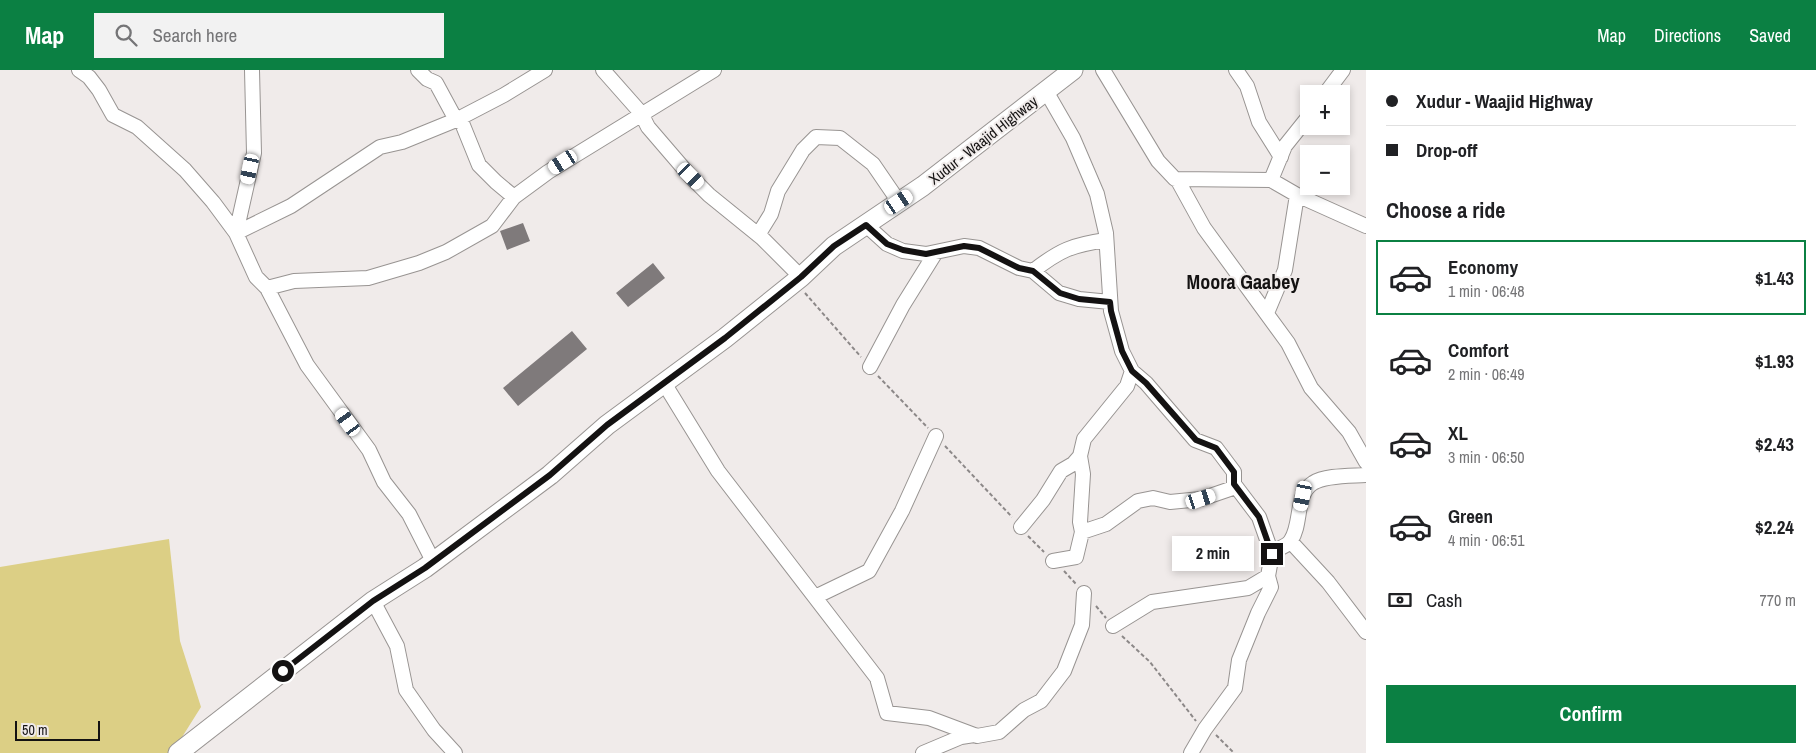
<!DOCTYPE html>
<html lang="en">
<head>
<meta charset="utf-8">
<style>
  :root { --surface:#fff; --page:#f2f2f2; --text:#202124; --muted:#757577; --line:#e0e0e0; --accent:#0b8043 }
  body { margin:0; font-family:"Archivo Narrow",sans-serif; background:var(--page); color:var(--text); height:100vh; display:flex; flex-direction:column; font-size:19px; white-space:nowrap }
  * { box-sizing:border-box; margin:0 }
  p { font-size:16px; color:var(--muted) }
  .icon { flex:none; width:28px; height:28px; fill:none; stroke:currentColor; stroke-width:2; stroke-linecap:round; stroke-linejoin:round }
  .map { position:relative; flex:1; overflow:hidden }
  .panel { display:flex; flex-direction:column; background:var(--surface); width:450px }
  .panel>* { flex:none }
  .guide { display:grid; align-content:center; height:110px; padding:0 20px; background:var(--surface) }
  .buttons { position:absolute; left:1300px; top:15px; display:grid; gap:10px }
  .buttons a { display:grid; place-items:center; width:50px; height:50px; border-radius:0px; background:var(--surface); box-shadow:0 2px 8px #0003; font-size:25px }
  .scale { position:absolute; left:15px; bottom:12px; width:85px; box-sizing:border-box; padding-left:5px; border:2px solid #141212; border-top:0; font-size:14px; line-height:18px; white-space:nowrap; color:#141212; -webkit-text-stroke:4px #f0ebea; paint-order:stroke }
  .end { position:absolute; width:22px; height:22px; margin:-11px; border:6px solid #141212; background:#fff; box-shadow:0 0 0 2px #fff }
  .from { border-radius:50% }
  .bubble { position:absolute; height:35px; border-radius:0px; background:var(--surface); box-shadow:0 2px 8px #0003; font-size:16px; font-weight:700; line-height:35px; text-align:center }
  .car { position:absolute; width:15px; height:30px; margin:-15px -8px; border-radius:6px; box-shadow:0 0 4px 1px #0007; background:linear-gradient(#fff 24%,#345 0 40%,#fff 0 76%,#345 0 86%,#fff 0) }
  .guide b { display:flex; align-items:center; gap:18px; height:48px; font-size:19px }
  .guide b+b { border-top:1px solid var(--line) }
  .guide i { width:12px; height:12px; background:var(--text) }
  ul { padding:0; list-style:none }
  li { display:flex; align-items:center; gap:15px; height:75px; margin:0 10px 8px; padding:0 10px; border:2px solid transparent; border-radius:0px }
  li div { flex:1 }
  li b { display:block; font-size:19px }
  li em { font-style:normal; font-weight:700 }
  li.current { border-color:var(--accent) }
  li>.icon { width:45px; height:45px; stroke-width:1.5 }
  h2 { padding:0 20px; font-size:22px; line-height:60px }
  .pay { display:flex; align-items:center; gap:12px; height:55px; padding:0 20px; font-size:19px }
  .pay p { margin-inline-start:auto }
  .action { display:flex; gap:10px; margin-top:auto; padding:10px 20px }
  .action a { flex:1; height:58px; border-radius:0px; background:var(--accent); color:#fff; font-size:20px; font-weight:700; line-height:58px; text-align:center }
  header { display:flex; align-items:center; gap:30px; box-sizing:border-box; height:70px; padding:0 25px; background:var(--accent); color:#fff }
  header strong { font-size:24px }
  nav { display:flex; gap:28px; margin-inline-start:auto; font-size:18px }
  .search { width:350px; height:45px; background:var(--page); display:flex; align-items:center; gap:12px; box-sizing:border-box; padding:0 18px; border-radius:0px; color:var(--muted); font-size:19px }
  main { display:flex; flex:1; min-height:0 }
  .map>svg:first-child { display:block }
</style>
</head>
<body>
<header>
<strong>Map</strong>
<div class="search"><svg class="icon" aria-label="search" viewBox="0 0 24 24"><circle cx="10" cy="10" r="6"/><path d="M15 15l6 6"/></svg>Search here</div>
<nav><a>Map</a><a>Directions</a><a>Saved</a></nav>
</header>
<main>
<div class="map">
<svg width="1366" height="683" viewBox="0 0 1366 683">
  <rect width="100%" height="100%" fill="#f0ebea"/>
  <path fill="#dccf85" d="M169,469L180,571L201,637L172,683H0V497Z"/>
  <path fill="#7f7a7b" d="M523,153L530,171L507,180L500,161Z
    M653,193L665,208L628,237L616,223Z
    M572,261L587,279L518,336L503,318Z"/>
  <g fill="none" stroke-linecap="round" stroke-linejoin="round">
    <g stroke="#989492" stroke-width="16">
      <path id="minor" d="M79,0L89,7L99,20L113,45L137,57L185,100L213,132L236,163L256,207L267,218L307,295L369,380L384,412L409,444L433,491
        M418,0L427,9L436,13L456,50L462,53L479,95L496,112L514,127
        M603,0L641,43L648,57L691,107L709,125L762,168L801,207
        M1103,0L1158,91L1175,109L1271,110L1297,125L1366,156
        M1236,0L1247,16L1259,52L1281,87
        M1046,21L1073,68L1097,124L1106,163L1111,241L1122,281L1132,301L1146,313L1195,370L1216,378L1234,402V414L1259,447L1272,484L1268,506L1248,518L1152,532L1113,556
        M1325,24L1343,0
        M1177,109L1204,158L1288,273L1311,318L1349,362L1366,392
        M1271,110L1285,76L1309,46
        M866,155L887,174L903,181L926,184L964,176L979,178L1019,198L1033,201L1059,223L1079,229L1110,232
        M236,163L291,136L380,77L402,72L456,50L504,25L545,0
        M236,163L254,83L252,0
        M758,165L771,144L778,121L803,80L816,67L840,68L873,94L899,132
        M1033,201C1060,180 1072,175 1106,170
        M267,218L294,211L368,208L419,193L446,182L492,156L514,127L548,102L714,0
        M1267,243L1285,200L1297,125
        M870,297L903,235L936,182
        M664,313L718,401L877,608L887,643L929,648L977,666L999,662L1024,640L1041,631L1064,601L1082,555L1084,523
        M1021,457L1043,430L1061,401L1073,394L1080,386
        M1082,462L1106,454L1138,431L1153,428L1170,432L1201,429L1236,417
        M1291,472L1328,512L1366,562
        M1272,482C1277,479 1288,476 1291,470C1302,454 1295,424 1313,413C1325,405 1351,406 1366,405
        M1053,491L1076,487L1082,462L1080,452L1083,404L1080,386L1084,369L1127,316L1132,301
        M815,527L869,501L902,441L936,366
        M373,531L397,576L406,620L434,660L455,683
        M923,683L961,667L974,665
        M1191,683L1205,659L1235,618L1239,590L1258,543L1271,517L1268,506"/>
    </g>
    <g stroke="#989492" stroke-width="21">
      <path id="secondary" d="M178,683L373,531L425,498L550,405L607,355L725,268L801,207L834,176L923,116L1073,0"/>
    </g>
    <path stroke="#8c8888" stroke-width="2" stroke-dasharray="4 2.5" stroke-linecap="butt" d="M805,223L861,287
      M878,306L928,358
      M945,376L1012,447
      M1028,466L1044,482
      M1064,501L1076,514
      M1096,536L1106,548
      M1122,566L1150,592L1196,651
      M1216,665L1234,683"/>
    <use href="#minor" stroke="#fff" stroke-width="14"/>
    <use href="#secondary" stroke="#fff" stroke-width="19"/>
  </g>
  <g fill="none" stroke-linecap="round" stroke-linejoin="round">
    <path stroke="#141212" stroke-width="6" d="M283,601L373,531L425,498L550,405L607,355L725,268L801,207L834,176L866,155L887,174L903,180L926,184L964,176L979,178L1019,198L1033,201L1060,223L1079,229L1110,232L1111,241L1122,281L1132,301L1146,313L1196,370L1216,378L1234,402V414L1259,447L1272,484"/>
  </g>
  <g text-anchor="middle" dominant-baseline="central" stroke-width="4" stroke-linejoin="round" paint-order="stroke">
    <g font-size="15" fill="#141212" stroke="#f0ebea">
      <text transform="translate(983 70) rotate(-38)">Xudur - Waajid Highway</text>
    </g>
    <g font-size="20" font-weight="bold" fill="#141212" stroke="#f0ebea">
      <text x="1243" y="211">Moora Gaabey</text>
    </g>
  </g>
</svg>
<div class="buttons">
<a>+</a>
<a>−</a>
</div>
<div class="scale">50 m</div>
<i class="end from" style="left:283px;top:601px"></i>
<i class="end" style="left:1272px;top:484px"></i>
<div class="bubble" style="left:1172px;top:466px;width:82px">2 min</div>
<i class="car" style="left:563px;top:92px;rotate:238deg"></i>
<i class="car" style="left:250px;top:99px;rotate:192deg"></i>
<i class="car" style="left:691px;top:106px;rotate:135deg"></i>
<i class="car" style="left:899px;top:132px;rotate:56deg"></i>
<i class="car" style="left:348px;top:352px;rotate:324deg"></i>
<i class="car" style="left:1303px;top:426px;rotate:191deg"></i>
<i class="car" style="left:1201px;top:429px;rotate:72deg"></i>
</div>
<section class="panel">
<div class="guide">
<b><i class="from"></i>Xudur - Waajid Highway</b>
<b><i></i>Drop-off</b>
</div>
<h2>Choose a ride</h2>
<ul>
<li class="current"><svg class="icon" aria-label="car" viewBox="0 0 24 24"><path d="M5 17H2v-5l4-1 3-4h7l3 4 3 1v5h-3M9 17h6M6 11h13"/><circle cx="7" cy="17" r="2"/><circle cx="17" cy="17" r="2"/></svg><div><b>Economy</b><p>1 min · 06:48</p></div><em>$1.43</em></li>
<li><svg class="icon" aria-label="car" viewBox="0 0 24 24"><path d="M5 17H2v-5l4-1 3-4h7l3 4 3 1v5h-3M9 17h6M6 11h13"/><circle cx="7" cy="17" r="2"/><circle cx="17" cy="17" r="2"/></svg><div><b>Comfort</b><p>2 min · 06:49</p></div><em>$1.93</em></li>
<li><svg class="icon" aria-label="car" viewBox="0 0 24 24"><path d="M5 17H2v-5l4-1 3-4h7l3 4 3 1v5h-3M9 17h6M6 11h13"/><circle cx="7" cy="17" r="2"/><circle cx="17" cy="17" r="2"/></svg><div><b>XL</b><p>3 min · 06:50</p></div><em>$2.43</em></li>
<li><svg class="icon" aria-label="car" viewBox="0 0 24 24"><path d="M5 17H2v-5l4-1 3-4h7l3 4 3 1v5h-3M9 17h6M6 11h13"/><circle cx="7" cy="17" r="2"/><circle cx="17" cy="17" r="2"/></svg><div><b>Green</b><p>4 min · 06:51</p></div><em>$2.24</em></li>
</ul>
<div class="pay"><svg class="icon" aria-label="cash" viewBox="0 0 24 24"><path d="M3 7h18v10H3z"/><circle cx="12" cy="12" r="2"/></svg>Cash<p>770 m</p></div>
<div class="action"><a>Confirm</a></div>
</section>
</main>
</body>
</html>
